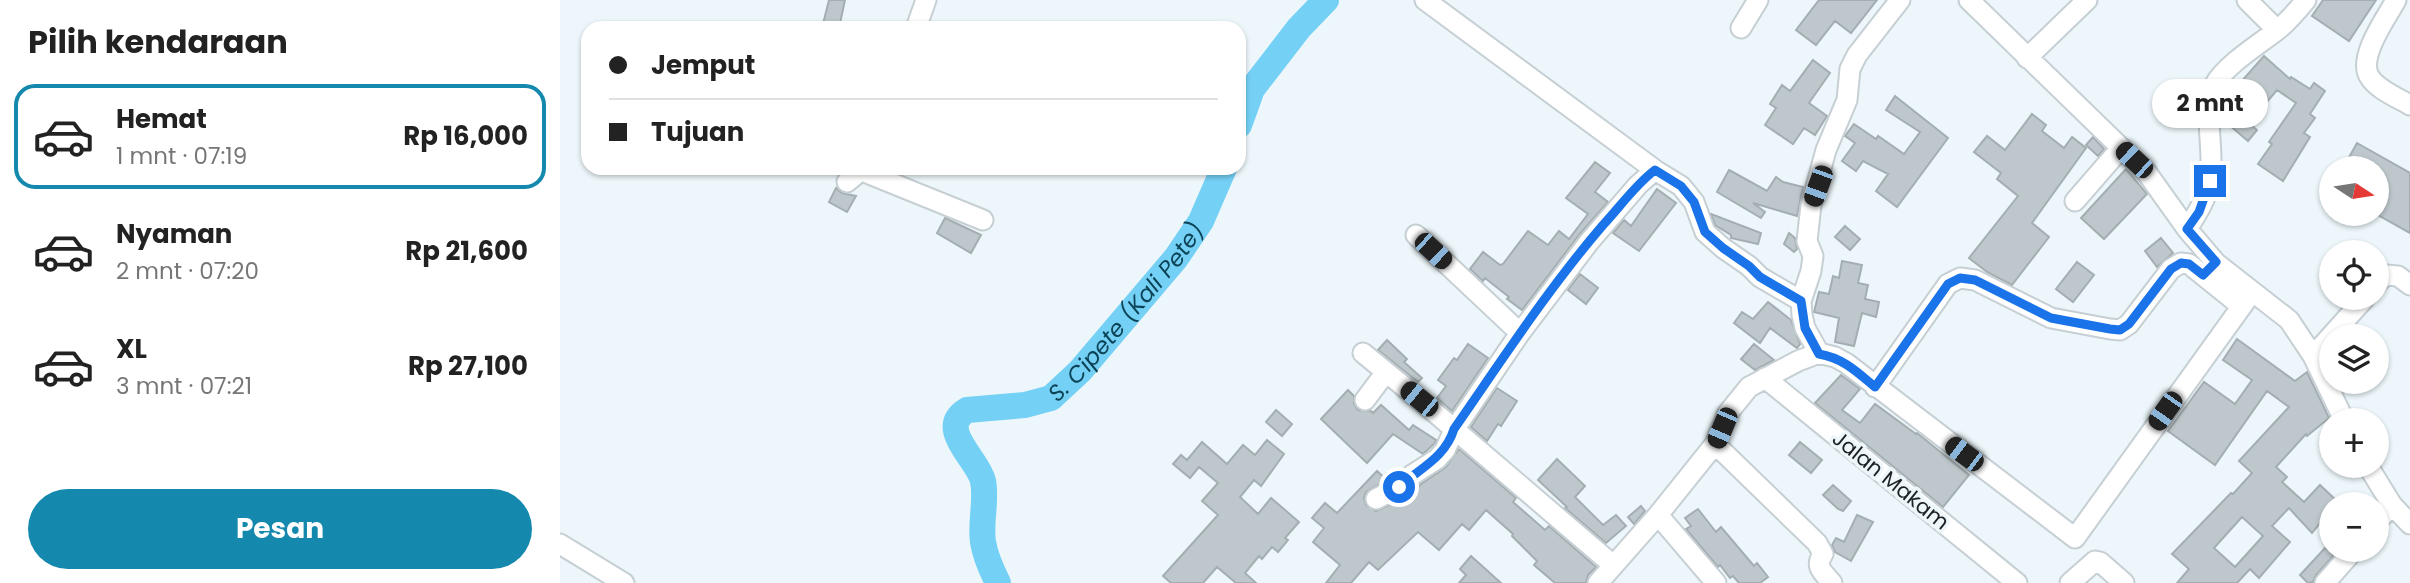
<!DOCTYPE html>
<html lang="id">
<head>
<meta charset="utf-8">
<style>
  :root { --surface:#fff; --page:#f2f2f2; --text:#222; --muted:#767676; --line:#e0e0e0; --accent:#1488ad }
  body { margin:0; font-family:Poppins,sans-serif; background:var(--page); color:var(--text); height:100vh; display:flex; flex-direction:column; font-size:26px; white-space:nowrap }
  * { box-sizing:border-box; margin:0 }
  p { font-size:23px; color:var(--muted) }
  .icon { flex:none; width:38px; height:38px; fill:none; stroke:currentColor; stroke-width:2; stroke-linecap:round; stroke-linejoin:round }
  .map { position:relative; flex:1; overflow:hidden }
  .drawer { display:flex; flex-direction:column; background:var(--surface); width:560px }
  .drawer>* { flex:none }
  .top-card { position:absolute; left:21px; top:21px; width:665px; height:154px; border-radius:21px; box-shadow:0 2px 5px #0004; display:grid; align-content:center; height:154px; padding:0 28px; background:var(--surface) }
  .needle { width:46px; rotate:102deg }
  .tools { position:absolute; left:1759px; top:156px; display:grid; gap:14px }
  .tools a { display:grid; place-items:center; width:70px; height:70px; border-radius:50%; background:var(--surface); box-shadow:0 2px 5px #0004; font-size:35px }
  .end { position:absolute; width:32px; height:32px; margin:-16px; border:9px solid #1a73e8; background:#fff; box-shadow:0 0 0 4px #fff }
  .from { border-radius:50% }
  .bubble { position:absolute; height:49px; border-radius:24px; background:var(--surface); box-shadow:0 2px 5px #0004; font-size:23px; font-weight:700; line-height:49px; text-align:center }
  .car { position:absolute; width:21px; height:42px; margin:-21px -10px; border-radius:9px; box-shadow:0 0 5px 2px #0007; background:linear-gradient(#222 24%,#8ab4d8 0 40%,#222 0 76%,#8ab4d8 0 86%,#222 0) }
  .top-card b { display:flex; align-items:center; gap:24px; height:66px; font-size:26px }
  .top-card b+b { border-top:2px solid var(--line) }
  .top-card i { width:18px; height:18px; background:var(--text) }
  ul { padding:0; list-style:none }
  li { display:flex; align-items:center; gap:21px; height:105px; margin:0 14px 10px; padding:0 14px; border:4px solid transparent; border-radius:21px }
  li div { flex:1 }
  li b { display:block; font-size:26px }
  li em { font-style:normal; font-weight:700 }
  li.on { border-color:var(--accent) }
  li>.icon { width:63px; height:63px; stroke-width:1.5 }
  h2 { padding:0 28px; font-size:32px; line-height:84px }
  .button { display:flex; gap:14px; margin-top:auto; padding:14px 28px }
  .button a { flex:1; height:80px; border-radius:42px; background:var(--accent); color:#fff; font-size:28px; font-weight:700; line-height:80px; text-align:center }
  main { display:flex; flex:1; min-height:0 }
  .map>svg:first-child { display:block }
</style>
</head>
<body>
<main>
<section class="drawer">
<h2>Pilih kendaraan</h2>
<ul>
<li class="on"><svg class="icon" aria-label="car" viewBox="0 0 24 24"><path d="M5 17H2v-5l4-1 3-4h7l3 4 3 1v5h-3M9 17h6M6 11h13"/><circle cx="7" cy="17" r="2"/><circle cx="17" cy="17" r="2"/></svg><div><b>Hemat</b><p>1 mnt · 07:19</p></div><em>Rp 16,000</em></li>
<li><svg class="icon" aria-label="car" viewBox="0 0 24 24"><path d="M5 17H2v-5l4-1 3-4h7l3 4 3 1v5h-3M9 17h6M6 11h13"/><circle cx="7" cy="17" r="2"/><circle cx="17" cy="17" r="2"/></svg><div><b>Nyaman</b><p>2 mnt · 07:20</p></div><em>Rp 21,600</em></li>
<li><svg class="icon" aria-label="car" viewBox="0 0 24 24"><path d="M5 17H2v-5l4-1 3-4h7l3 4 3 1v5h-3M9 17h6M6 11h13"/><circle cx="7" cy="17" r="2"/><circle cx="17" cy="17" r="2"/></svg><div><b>XL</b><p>3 mnt · 07:21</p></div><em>Rp 27,100</em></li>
</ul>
<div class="button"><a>Pesan</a></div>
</section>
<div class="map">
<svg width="1850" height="583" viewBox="0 0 1850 583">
  <rect width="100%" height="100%" fill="#edf7fb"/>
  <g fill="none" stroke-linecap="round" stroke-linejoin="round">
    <g stroke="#74d0f5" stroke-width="26">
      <path d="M679,125L692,89L739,28L766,0"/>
      <path id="s1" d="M438,583C432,571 425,555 423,542C420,522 427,500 423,481C418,459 376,429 407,410L465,405L491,398L520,371L616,258L641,221L664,168"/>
    </g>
  </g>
  <path fill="#bec8cc" stroke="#a4aeb2" stroke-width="2" fill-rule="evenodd" d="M269,0H285L279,28H262Z
    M1259,0H1317L1291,33L1275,21L1256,45L1236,30Z
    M1763,0H1816L1789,41L1752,16Z
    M1704,56L1730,79L1731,77L1750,89L1754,83L1765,91L1750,114L1755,118L1744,133L1750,137L1723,181L1698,164L1712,144L1709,142L1736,103L1717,90L1689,123L1697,130L1688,141L1667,123L1679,108L1664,95L1678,80L1681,82Z
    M1253,60L1270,73L1249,103L1267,116L1255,135L1244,128L1233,144L1205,125L1216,108L1210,104L1222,85L1230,91Z
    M1335,96L1388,138L1337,207L1316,191L1328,174L1303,161L1296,171L1282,161L1295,143L1285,136L1294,124L1316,139L1318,136L1344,154L1360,132L1326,110Z
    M1472,114L1486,125L1482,131L1504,148L1512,137L1526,148L1472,223L1489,237L1452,285L1427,272L1409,258L1458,196L1437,179L1441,173L1414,152L1427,136L1445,150Z
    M1533,137L1544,149L1538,156L1526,145Z
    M1797,143L1850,173V233L1816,214V168H1783Z
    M1035,162L1050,173L1035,192L1048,202L1019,235L962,310L947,299L949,297L925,278L923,281L910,269L923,252L940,265L943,264L968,231L988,245L999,231L1009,239L1028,214L1006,198Z
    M1566,169L1587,194L1544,239L1521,218Z
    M1169,170L1207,191L1216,177L1223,182L1243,187L1237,216L1193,203L1205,212L1201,218L1157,192Z
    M276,188L282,193L296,196L287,212L269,202Z
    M1097,189L1116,203L1079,251L1053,233L1064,220L1071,226Z
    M1151,214L1201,233L1198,244L1171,238V235L1155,225Z
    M385,218L421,235L411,253L377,233Z
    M1285,226L1300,239L1290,250L1275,237Z
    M1229,233L1235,238L1237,249L1234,252L1224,244Z
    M1601,238L1613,253L1597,267L1585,251Z
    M1282,261L1302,265L1298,283L1308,285L1305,299L1319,302L1316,317L1302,313L1294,346L1275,342L1279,318L1254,312L1259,292L1269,294L1273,276L1279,278Z
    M1517,262L1534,275L1513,302L1496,289Z
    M1020,274L1038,288L1026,304L1008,290Z
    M1208,302L1231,320L1240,344L1237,348L1210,328L1200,343L1174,323L1182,312L1193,319Z
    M1677,339L1735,381L1747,372L1769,418L1747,436L1746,434L1716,467L1727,477L1722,482L1744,502L1760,485L1778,502L1771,504V510L1752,533L1729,508L1712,526L1730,542L1699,578L1690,569L1677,583H1617L1629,569L1612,554L1671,493L1673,494L1692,473L1679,461L1729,407L1707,391L1655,465L1608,431L1644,382L1675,404L1692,380L1663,360ZM1682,517L1703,536L1675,567L1654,548Z
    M827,340L847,359L844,362L862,378L858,382L818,350Z
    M908,344L928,358L892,411L877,398L886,386L878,380L894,358L897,360Z
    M1194,344L1214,360L1195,370L1181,359Z
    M1281,375L1300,389L1282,410L1300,423L1315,404L1356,434L1357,433L1409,475L1383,507L1255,403Z
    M937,388L957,401L941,426L938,424L927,441L911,427Z
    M788,390L794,396V404L798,410L811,411L813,413L821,405L849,430L853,425L876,440L875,443L863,454L833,434L807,463L761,419Z
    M716,410L732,424L722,436L706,422Z
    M707,440L724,454L701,486L694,480L680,497L698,514L711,498L739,522L725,538L728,540L718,552L712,547L702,559L699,556L685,573L696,583H676L657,567L643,583H611L603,576L658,515L642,501L658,483L639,467L630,478L613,464L621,455L627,460L642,442L667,464L683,445L695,455Z
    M1240,442L1262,460L1251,473L1229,455Z
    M899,449L956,498L953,502L985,530L989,526L1036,567L1028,575L1026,583H995L974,565L977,561L952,536L953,534L926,510L909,530L902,524L879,550L858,532L818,570L809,562L791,583H766L780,565L753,542L764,528L752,518L765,503L777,513L817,471L827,480L806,492L804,498L806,505L816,511L840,500L843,504L861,484L886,467Z
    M997,459L1025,486L1015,497L1043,525L1056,515L1066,526L1046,543L1005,508L1007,507L978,480Z
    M1273,485L1291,501L1283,511L1278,509L1263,495Z
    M1081,506L1085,511L1074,524L1068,517Z
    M1138,509L1156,532L1161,527L1194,566L1197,563L1208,577L1200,583H1179L1173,576L1170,578L1160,565L1158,567L1126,529L1131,526L1125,518Z
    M1297,515L1313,522L1291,561L1275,552L1272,545L1276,538L1284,542Z
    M1766,547L1774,555L1756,575L1753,582L1748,583L1740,575Z
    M911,556L941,583H899L906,575L900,569Z"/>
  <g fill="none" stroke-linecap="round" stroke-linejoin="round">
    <g stroke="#c6cfd4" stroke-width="23">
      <path id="minor" d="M865,0L1095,170L1121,186L1134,202L1145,232L1163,248L1189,266L1200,277L1241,301
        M1409,0L1587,173L1627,229L1656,263L1729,320L1753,356L1784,420
        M1687,0L1717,30
        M1836,0C1827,17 1798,56 1809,76C1816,89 1838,98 1850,105
        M356,28L366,0
        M1181,28L1198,0
        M1467,58L1527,0
        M302,171L423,220
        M287,182L304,168
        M1515,201L1561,148
        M1627,229C1637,214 1647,198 1650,180C1655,152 1642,108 1655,84C1667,64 1698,45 1716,31C1728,22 1737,11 1746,0
        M856,235L960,333
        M1816,284L1826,275L1838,276L1850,285
        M803,353L859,399L1053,565
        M1259,353L1275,357L1286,363L1515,538L1692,292
        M1753,356L1805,298
        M1205,378L1457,583
        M1315,387L1388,284L1400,278L1415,280L1491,318L1550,329L1560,330L1569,324L1611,269L1621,263L1629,264L1680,305
        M805,400L826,372
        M1155,444L1257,543L1263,554C1254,567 1263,572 1272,583
        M1808,466L1832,505L1850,524
        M816,499L839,487L852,475L877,459L885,450L894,430L960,333L1029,242L1078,185L1095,170
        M1098,515L1156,583
        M1816,523L1832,505
        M0,544L64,583
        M1038,583L1098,515L1155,444L1168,413L1189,387L1238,361L1259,353L1245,328L1242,315L1241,301L1251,271L1253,256L1247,241L1251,205L1266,150L1287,100L1290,69L1297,55L1340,0
        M1510,583L1535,561L1540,562L1564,583
        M1765,583L1794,550"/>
    </g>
    <use href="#minor" stroke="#fff" stroke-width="19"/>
  </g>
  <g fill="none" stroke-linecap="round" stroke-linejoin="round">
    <path stroke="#1a73e8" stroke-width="9" d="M839,487C860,468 885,458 894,429C942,360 988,289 1043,225C1060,207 1075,185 1095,170L1121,186L1134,202L1145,232L1163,248L1189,266L1200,277L1241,301L1245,328L1259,354C1283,358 1297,372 1315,387L1388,284L1400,278L1415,280L1491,318L1550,329L1560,330L1569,324L1611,269L1621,263L1629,264L1643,275L1656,262L1627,229L1639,212L1650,181"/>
  </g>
  <g text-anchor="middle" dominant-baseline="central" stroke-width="7" stroke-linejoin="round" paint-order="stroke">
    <g font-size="21" fill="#1d2123" stroke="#edf7fb">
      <text transform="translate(1331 480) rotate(39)">Jalan Makam</text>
    </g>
    <g font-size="23" font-style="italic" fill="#0c4356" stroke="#edf7fb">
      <text stroke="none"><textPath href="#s1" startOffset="387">S. Cipete (Kali Pete)</textPath></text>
    </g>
  </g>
</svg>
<div class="tools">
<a><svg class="needle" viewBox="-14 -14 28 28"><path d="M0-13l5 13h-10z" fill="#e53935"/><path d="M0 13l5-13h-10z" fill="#767676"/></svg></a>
<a><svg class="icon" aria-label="locate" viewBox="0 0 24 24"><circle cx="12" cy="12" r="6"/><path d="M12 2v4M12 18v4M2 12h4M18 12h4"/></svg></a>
<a><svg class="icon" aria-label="layers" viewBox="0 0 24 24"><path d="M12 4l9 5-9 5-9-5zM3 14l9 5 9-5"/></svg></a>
<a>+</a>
<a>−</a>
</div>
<i class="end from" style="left:839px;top:487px"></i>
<i class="end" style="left:1650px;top:181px"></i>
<div class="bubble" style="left:1592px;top:79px;width:116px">2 mnt</div>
<i class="car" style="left:1574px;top:160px;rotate:313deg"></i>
<i class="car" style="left:1258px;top:186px;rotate:200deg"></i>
<i class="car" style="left:873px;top:251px;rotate:133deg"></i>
<i class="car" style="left:859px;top:399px;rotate:309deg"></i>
<i class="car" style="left:1605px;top:411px;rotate:215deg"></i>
<i class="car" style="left:1162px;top:428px;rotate:203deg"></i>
<i class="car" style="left:1404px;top:454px;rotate:307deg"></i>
<div class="top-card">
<b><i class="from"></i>Jemput</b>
<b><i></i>Tujuan</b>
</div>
</div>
</main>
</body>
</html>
